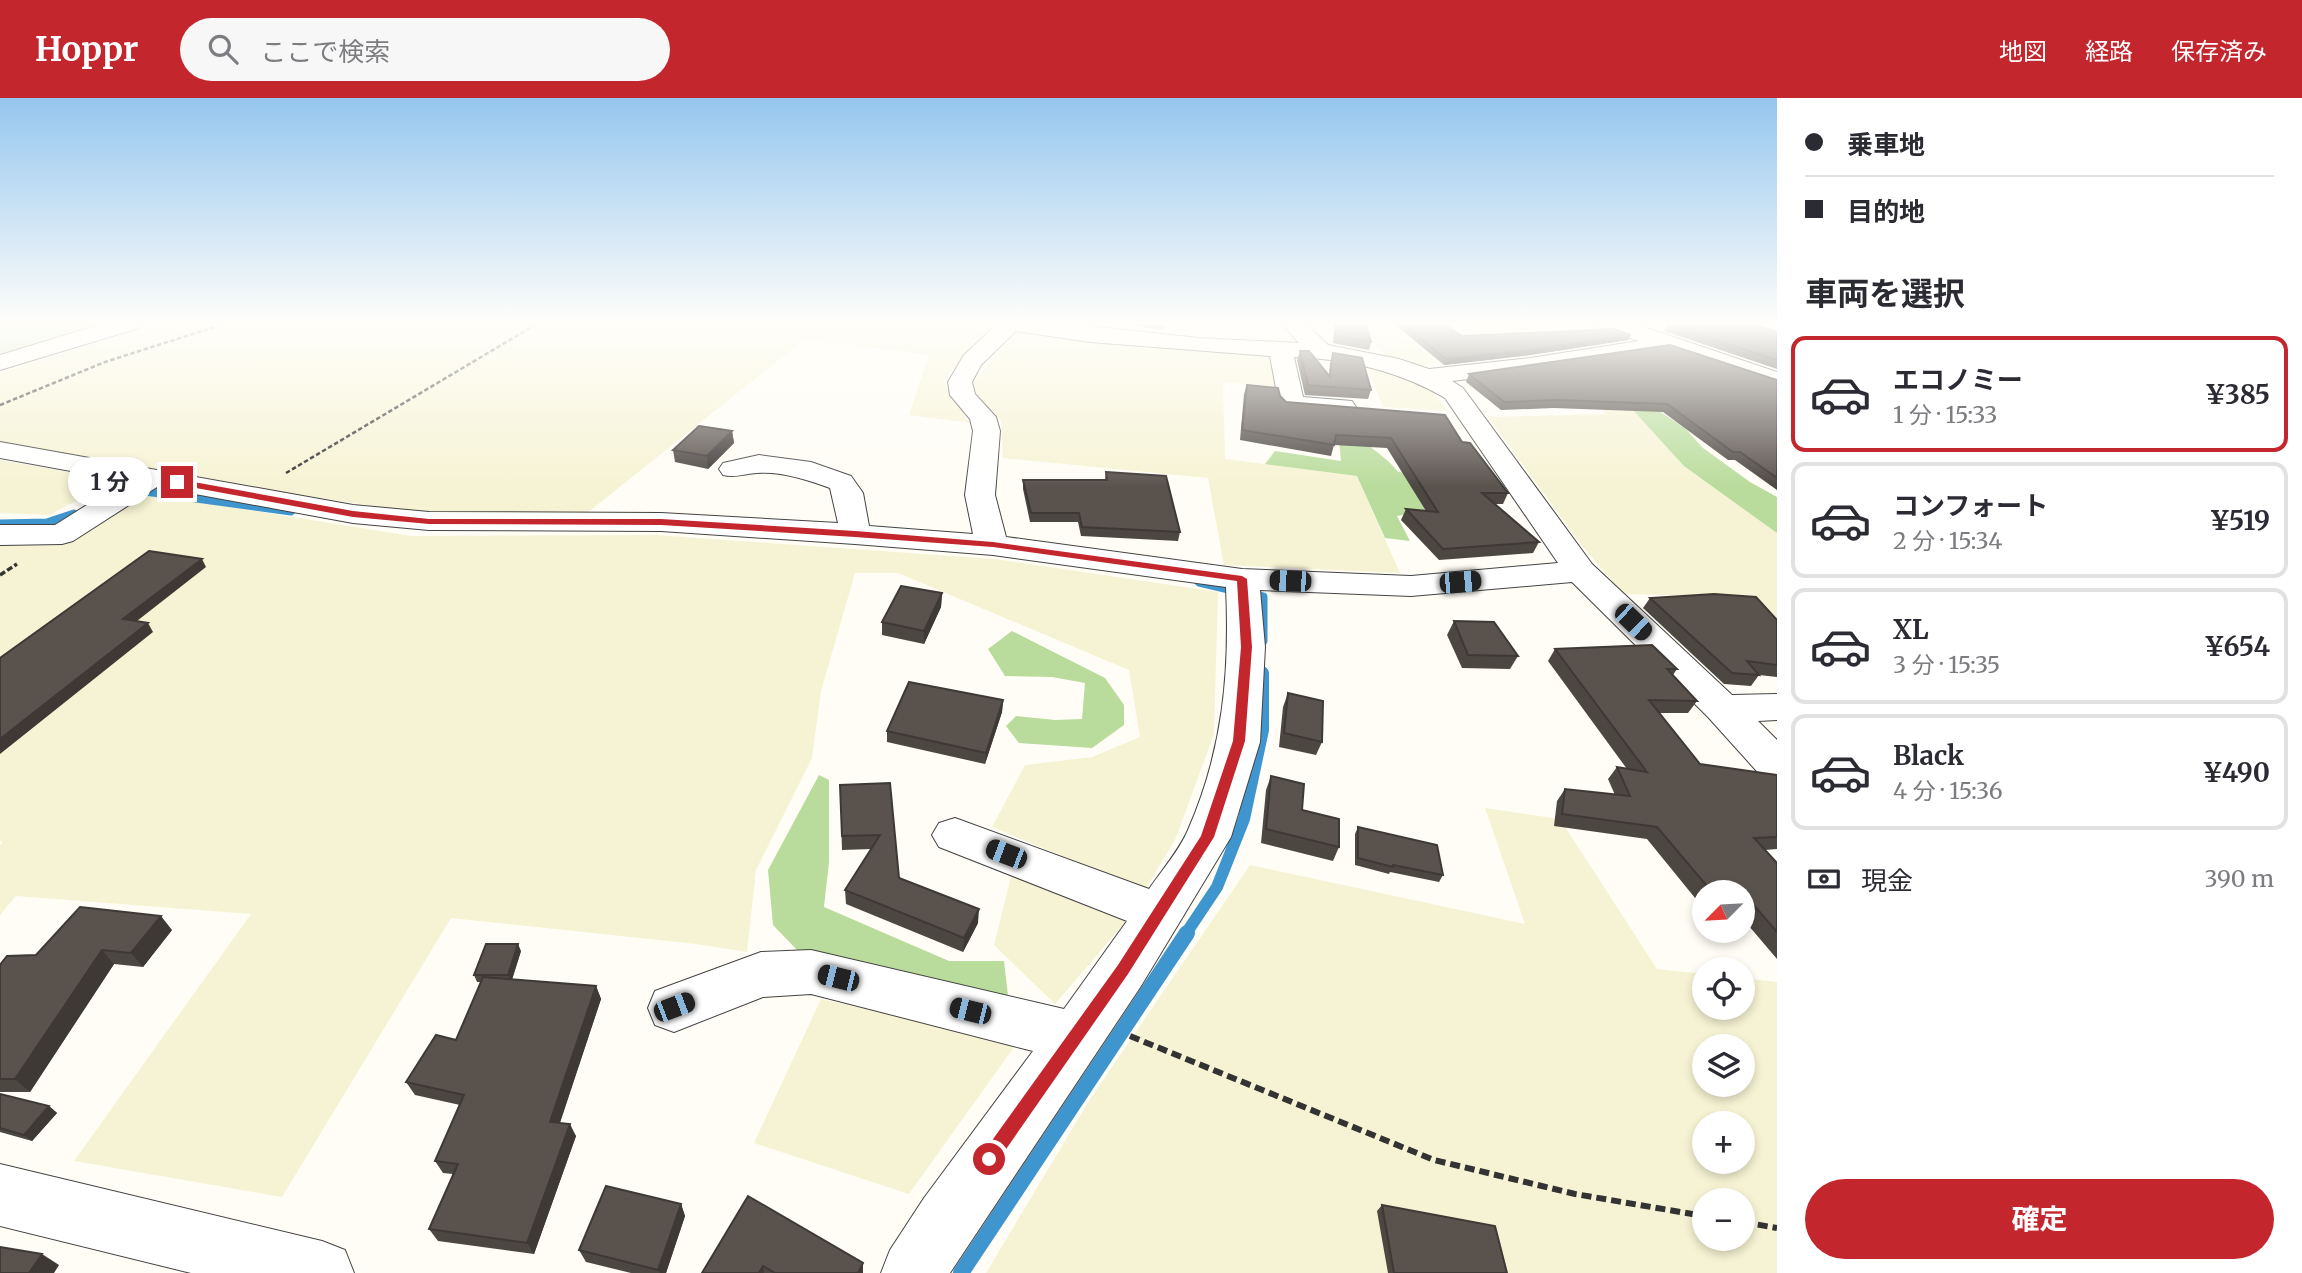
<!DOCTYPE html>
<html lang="ja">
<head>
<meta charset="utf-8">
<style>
  :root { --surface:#fff; --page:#f7f7f7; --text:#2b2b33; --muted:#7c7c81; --line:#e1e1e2; --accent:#c4262e }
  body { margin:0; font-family:Merriweather,"Noto Sans JP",serif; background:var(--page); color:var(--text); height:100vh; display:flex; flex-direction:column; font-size:26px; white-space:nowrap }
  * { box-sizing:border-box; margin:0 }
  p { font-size:23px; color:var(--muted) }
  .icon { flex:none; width:38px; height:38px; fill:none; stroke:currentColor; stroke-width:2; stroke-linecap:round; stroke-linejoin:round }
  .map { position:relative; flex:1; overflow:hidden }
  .details { display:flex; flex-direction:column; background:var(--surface); width:525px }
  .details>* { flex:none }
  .banner { display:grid; align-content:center; height:154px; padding:0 28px; background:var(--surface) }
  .needle { width:46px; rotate:246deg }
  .buttons { position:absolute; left:1692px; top:782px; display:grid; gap:14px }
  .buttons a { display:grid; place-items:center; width:63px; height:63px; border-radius:50%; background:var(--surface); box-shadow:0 4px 10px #0003; font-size:35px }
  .end { position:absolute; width:32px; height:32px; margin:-16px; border:9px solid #c4262e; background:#fff; box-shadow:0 0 0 4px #fff }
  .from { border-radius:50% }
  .bubble { position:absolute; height:49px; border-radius:24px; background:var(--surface); box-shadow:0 4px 10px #0003; font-size:23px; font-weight:700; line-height:49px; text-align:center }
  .car { position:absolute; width:21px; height:42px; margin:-21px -10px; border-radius:9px; box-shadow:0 0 5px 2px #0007; background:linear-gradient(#222 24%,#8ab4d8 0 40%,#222 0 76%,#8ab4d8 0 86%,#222 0) }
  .banner b { display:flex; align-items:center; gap:24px; height:66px; font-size:26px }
  .banner b+b { border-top:2px solid var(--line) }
  .banner i { width:18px; height:18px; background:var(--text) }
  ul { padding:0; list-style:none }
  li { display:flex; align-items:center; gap:21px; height:116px; margin:0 14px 10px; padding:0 14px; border:4px solid var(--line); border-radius:14px }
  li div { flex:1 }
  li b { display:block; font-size:26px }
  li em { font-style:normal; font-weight:700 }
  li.selected { border-color:var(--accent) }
  li>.icon { width:63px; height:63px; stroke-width:1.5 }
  h2 { padding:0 28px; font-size:32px; line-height:84px }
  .pay { display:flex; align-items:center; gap:18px; height:77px; padding:0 28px; font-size:26px }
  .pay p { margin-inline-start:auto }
  .primary-button { display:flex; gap:14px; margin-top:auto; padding:14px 28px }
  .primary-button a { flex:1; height:80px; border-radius:42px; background:var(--accent); color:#fff; font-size:28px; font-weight:700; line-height:80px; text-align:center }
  header { display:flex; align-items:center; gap:42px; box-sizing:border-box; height:98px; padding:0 35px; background:var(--accent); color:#fff }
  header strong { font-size:33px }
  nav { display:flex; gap:38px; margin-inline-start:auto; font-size:24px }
  .search { width:490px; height:63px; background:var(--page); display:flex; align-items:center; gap:18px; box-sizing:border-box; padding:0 24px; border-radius:38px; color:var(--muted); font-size:26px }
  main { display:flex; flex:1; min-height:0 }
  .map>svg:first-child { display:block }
</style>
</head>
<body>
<header>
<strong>Hoppr</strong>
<div class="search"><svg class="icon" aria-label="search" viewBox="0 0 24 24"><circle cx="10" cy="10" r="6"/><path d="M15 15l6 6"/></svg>ここで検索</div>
<nav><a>地図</a><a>経路</a><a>保存済み</a></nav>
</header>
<main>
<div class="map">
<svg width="1777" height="1175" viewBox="0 0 1777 1175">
  <rect width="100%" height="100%" fill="#fffdf5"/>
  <path fill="#f6f3d4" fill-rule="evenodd" d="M162,224H984L993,227L995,230L943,282L949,295L970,325L909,317L929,257L805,241L587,415L424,416L211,383L0,346V275Z
    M1466,224H1518L1556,251L1517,260Z
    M1026,233L1273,256L1277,289L1223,284L1225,361L1357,378L1400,475L1224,467L1208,380L1003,360L1001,322L985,308L972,286L1016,235Z
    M1366,236H1402L1436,264L1420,268L1387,259Z
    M1588,263L1777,435V527L1747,499L1623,496L1580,445L1488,319L1606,316L1587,296Z
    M1368,270L1403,276L1431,290L1447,313L1383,309Z
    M0,362L114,382L50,417L0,415Z
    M143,395L411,438L656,437L995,461L1218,494L1214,636L1176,740L1145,792L992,729L1025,667L1092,659L1140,639L1129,572L898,475H855L821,593L812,660L756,772L747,854L696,846L451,820L282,1099L74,1063L251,816L16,798L0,817V747L3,744L0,743V445L57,446Z
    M1485,710L1560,721L1657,871L1704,876V910H1743V880L1777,884V1175H986L1090,1001L1250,767L1525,826ZM1704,948H1743V987H1704ZM1704,1026H1743V1064H1704ZM1704,1102H1743V1141H1704Z
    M1012,774L1128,821L1055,906L994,847Z
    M821,901L1017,945L909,1096L754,1045Z"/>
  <path fill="#d5ebbd" d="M0,224H122L0,262Z"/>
  <path fill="#b9dc9c" d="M1612,289L1653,309L1685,330L1703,350L1750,384L1777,399V435L1684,368Z
    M1356,336C1369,350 1386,358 1398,374L1481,380L1474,404L1397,418L1410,443L1385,440L1357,378L1265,366L1275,353L1341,363L1339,342Z
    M1012,533L1105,580L1124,607V627L1092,650L1019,645L1006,628L1016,618L1055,622L1082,621L1085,585L1052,579L1005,578L988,551Z
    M819,677L829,682V764L824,809L949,863H1004L1008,898L798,853L773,827L768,772Z"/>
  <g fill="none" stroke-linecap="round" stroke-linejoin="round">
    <path stroke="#3f96cf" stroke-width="9" d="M99,400L116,389L291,413
      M0,426L47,425L74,416
      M1199,484L1263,499V543
      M1263,573V577"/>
    <path stroke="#3f96cf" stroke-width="12" d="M1185,837L1217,789L1244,721L1263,632V575"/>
    <path stroke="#3f96cf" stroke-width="16" d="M961,1175L1187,835"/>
    <g stroke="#444" stroke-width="2">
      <path id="minor" d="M109,224H145L142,229L0,272V257Z
        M990,224H1050L1199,240L1299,245L1280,224H1304L1328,247L1399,261L1429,271L1530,260L1639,243L1598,229L1595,224H1629L1777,274V289L1666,252L1530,274L1452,283L1463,290L1592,466L1732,597L1777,596V622L1758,623L1777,642V683L1762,679L1708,619L1572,484L1411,498L1260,492L1265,549L1260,644L1231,739L1141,888L950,1175H881L890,1152L924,1100L1033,953L811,896L763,899L674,934L655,927L648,910L655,893L761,854L811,852L1064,911L1127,823L939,749L932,737L939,725L955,720L1149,791C1162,772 1179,753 1188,732C1223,652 1230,575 1226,489L993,457L855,446L661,433L429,432L353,425L157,389L73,443L62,446L0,447V427H55L125,383L0,360V344L353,407L429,414L661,415L838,425L830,390C808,382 781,373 757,375C744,376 735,380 723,377L719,371L723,365L759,357L811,364L851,378L863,395L869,428L973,436L965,397L973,333L970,321L950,297L948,284L964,257L994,229ZM1016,233L1090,244L1270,258L1279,306L1283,311C1303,317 1332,320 1352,315L1356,309L1352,303L1303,299L1294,259C1348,261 1399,273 1445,300L1558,465L1411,478L1242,471L1006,439L995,397L1000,333L996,319L975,296L972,284L981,267Z
        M0,1066L322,1143L345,1152L354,1175H191L0,1128Z"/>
    </g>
    <path stroke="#333" stroke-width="2.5" stroke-dasharray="4.5 2.5" stroke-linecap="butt" d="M0,307L105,264L230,224
      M286,375L540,224"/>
    <path stroke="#333" stroke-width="3.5" stroke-dasharray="6 2.5" stroke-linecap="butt" d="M0,477L17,466"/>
    <path stroke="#333" stroke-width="6" stroke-dasharray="10 5" stroke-linecap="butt" d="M1130,938L1434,1062L1575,1096L1704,1118
      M1743,1124L1777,1130"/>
    <use href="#minor" fill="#fff" fill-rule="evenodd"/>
  </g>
  <path fill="#4d4742" d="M1123,224H1166L1163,232L1123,226Z
    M1335,224H1365L1371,244L1369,252L1333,245Z
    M1392,224H1441L1462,238L1631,237L1628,242L1530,257L1444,267Z
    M1668,226L1777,234V271L1664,233Z
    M1300,253L1329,277L1330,265L1333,255L1371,292L1368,301L1305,297L1297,262Z
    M1469,276L1777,282V392L1735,362H1728L1663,314L1554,310L1501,312L1466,284Z
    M1247,287L1280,298L1286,304L1462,344L1508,395L1503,406H1495L1539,444L1533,455L1439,462L1401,422L1406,411L1426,413L1387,350L1334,347L1331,358L1240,342L1244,296Z
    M732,333L734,345L708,371L675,364L673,352Z
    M1106,374L1180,434L1178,443L1081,438L1078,424H1030L1023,391V382H1105Z
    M942,495L941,509L924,546L882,537V524Z
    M1650,500L1777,522V579L1759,577L1751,588L1724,586L1643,510Z
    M1454,523L1518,558L1510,571L1462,570L1447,537Z
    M1555,551L1677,571L1673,577L1697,603L1688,615H1659L1700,666L1777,677V751L1765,752L1777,765V861L1743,821V794H1704V811L1647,741L1554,728L1557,703L1565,691L1615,697L1608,681L1617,669L1627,671L1548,563Z
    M1288,595L1322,644L1316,657L1279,649L1283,609Z
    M1003,602L1002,614L985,666L887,644V633Z
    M1271,678L1302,712L1339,749L1333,763L1261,745L1266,692Z
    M890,685L899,780L978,825L963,854L846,806L845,792L871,751L842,752L840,687Z
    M1358,729L1443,777L1439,784L1390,774L1389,776L1355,767V736Z
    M172,832L143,869L114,866L30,994H0V867L36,857Z
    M521,853L512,882L596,888L601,901L560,1025L576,1038L534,1156L438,1143L429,1131L453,1076L443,1075L435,1063L460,1007L415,997L406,984L456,942L481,884H477L474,877Z
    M0,996L49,1008L57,1015L32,1043L0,1034Z
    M748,1098L863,1165V1175H702Z
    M681,1106L685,1118L666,1175H631L586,1164L579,1152Z
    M1382,1107L1507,1175H1388L1377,1113Z"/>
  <path fill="#3f3936" d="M1631,237L1628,242L1530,257L1444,267L1446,261Z
    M732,333L734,345L708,371L707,358Z
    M202,461L206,469L128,530L123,521Z
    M942,495L941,509L924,546V533Z
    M148,525L153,534L0,656V641Z
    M1003,602L1002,614L985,666L986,655Z
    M979,811L978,825L963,854L964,840Z
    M161,818L172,832L143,869L131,855Z
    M518,846L521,853L511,884L508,877Z
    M102,852L114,866L30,994L15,981Z
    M596,888L601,901L556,1036L550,1024Z
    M49,1008L57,1015L32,1043L24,1037Z
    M570,1026L576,1038L534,1156L527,1145Z
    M681,1106L685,1118L666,1175H660L658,1172Z
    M42,1156L59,1167L54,1175H29Z
    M863,1165V1175H858Z
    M763,1168L764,1175H759Z"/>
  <path fill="#5a524d" stroke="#3f3936" stroke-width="2" d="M1336,224H1365L1371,244L1335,237Z
    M1400,224H1441L1462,238L1614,231L1631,237L1532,252L1446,261Z
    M1686,224H1749L1777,234V262L1668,226Z
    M1670,247L1777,282V380L1740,354H1733L1667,306L1558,302L1504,304L1469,276Z
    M1300,253H1309L1330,279L1333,255L1362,260L1371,292L1308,287Z
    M1247,287L1278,290L1280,298L1286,304L1445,317L1462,344L1470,345L1508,395H1482L1539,444L1443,451L1406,411L1438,414L1391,340L1336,337L1334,347L1242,332Z
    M699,328L732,333L707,358L673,352Z
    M1106,374L1166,378L1180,434L1082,429L1079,415H1031L1023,382H1107Z
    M149,453L202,461L123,521L148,525L0,641V560Z
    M901,488L942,495L924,533L882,524Z
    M1714,496L1756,499L1777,522V567L1747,563L1759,577L1732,575L1650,500Z
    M1454,523L1494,524L1518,558L1468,557Z
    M1652,547L1677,571H1667L1697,603L1649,602L1700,666L1777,677V739L1754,740L1777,765V834L1746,798H1743V794H1712L1657,729L1562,716L1565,691L1630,698L1617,669L1647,674L1555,551Z
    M909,584L1003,602L986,655L887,633Z
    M1288,595L1323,603L1322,644L1284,635Z
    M1271,678L1304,686L1302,712L1339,721V749L1266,731Z
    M890,685L899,780L979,811L964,840L845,792L880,737L842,738L840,687Z
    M1358,729L1437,747L1443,777L1393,767V769L1358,760Z
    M80,809L161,818L131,855L102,852L15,981H0V867L7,858L36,857Z
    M486,846H518L508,877H474Z
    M483,879L596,888L550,1024L570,1026L527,1145L429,1131L458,1066L435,1063L464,997L406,984L436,937L456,942Z
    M0,996L49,1008L24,1037L0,1030Z
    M606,1088L681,1106L658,1172L579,1152Z
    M748,1098L863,1165L858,1175H775L763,1168L759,1175H702Z
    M1382,1107L1495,1128L1507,1175H1394Z
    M0,1149L42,1156L29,1175H0Z"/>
  <linearGradient id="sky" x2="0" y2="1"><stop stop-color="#95c6ee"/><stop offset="0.58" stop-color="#fffefa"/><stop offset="1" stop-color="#fffefa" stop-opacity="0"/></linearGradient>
  <rect width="1777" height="389" fill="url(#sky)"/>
  <path fill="#c4262e" d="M177,381L353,413L429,421H661L855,433L993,444L1242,478L1247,481L1252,549L1245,643L1214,739L1128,876L995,1067L989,1070L983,1067L980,1061L983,1055L1118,867L1201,738L1233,643L1241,549L1237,483L993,449L855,439L661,427L429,426L353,419L174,386Z"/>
</svg>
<div class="buttons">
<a><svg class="needle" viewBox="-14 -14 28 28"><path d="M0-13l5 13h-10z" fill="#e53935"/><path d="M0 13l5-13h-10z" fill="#7c7c81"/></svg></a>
<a><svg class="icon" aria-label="locate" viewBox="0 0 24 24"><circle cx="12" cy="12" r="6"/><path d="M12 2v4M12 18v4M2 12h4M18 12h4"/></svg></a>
<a><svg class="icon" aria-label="layers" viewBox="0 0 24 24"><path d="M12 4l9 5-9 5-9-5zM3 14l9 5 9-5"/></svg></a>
<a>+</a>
<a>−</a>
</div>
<i class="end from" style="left:989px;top:1061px"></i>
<i class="end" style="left:177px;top:384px"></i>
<div class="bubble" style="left:68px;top:359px;width:84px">1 分</div>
<i class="car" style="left:1290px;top:483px;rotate:272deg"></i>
<i class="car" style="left:1460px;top:484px;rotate:85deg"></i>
<i class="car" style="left:1633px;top:524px;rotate:134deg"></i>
<i class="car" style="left:1006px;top:756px;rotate:291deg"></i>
<i class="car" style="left:838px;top:880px;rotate:284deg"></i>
<i class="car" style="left:674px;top:909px;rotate:69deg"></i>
<i class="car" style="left:970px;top:913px;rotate:284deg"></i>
</div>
<section class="details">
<div class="banner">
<b><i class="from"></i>乗車地</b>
<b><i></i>目的地</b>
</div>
<h2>車両を選択</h2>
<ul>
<li class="selected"><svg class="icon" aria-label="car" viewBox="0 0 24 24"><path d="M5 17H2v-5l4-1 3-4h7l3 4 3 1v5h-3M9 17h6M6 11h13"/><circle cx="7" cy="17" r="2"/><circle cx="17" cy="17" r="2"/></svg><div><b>エコノミー</b><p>1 分 · 15:33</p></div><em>¥385</em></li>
<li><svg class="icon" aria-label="car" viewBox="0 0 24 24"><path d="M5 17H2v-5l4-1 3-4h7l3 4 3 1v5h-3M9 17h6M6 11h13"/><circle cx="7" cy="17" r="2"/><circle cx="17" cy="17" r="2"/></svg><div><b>コンフォート</b><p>2 分 · 15:34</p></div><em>¥519</em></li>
<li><svg class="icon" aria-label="car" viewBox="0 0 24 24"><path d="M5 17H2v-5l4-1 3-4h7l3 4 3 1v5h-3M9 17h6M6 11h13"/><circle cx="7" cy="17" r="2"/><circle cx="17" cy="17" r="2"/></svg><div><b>XL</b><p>3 分 · 15:35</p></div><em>¥654</em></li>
<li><svg class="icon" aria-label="car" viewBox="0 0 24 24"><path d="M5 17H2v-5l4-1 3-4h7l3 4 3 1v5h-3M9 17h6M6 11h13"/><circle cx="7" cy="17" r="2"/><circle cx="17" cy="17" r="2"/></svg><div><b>Black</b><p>4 分 · 15:36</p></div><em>¥490</em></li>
</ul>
<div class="pay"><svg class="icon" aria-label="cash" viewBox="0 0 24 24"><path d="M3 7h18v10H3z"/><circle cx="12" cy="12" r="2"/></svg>現金<p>390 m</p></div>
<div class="primary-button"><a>確定</a></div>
</section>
</main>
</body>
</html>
